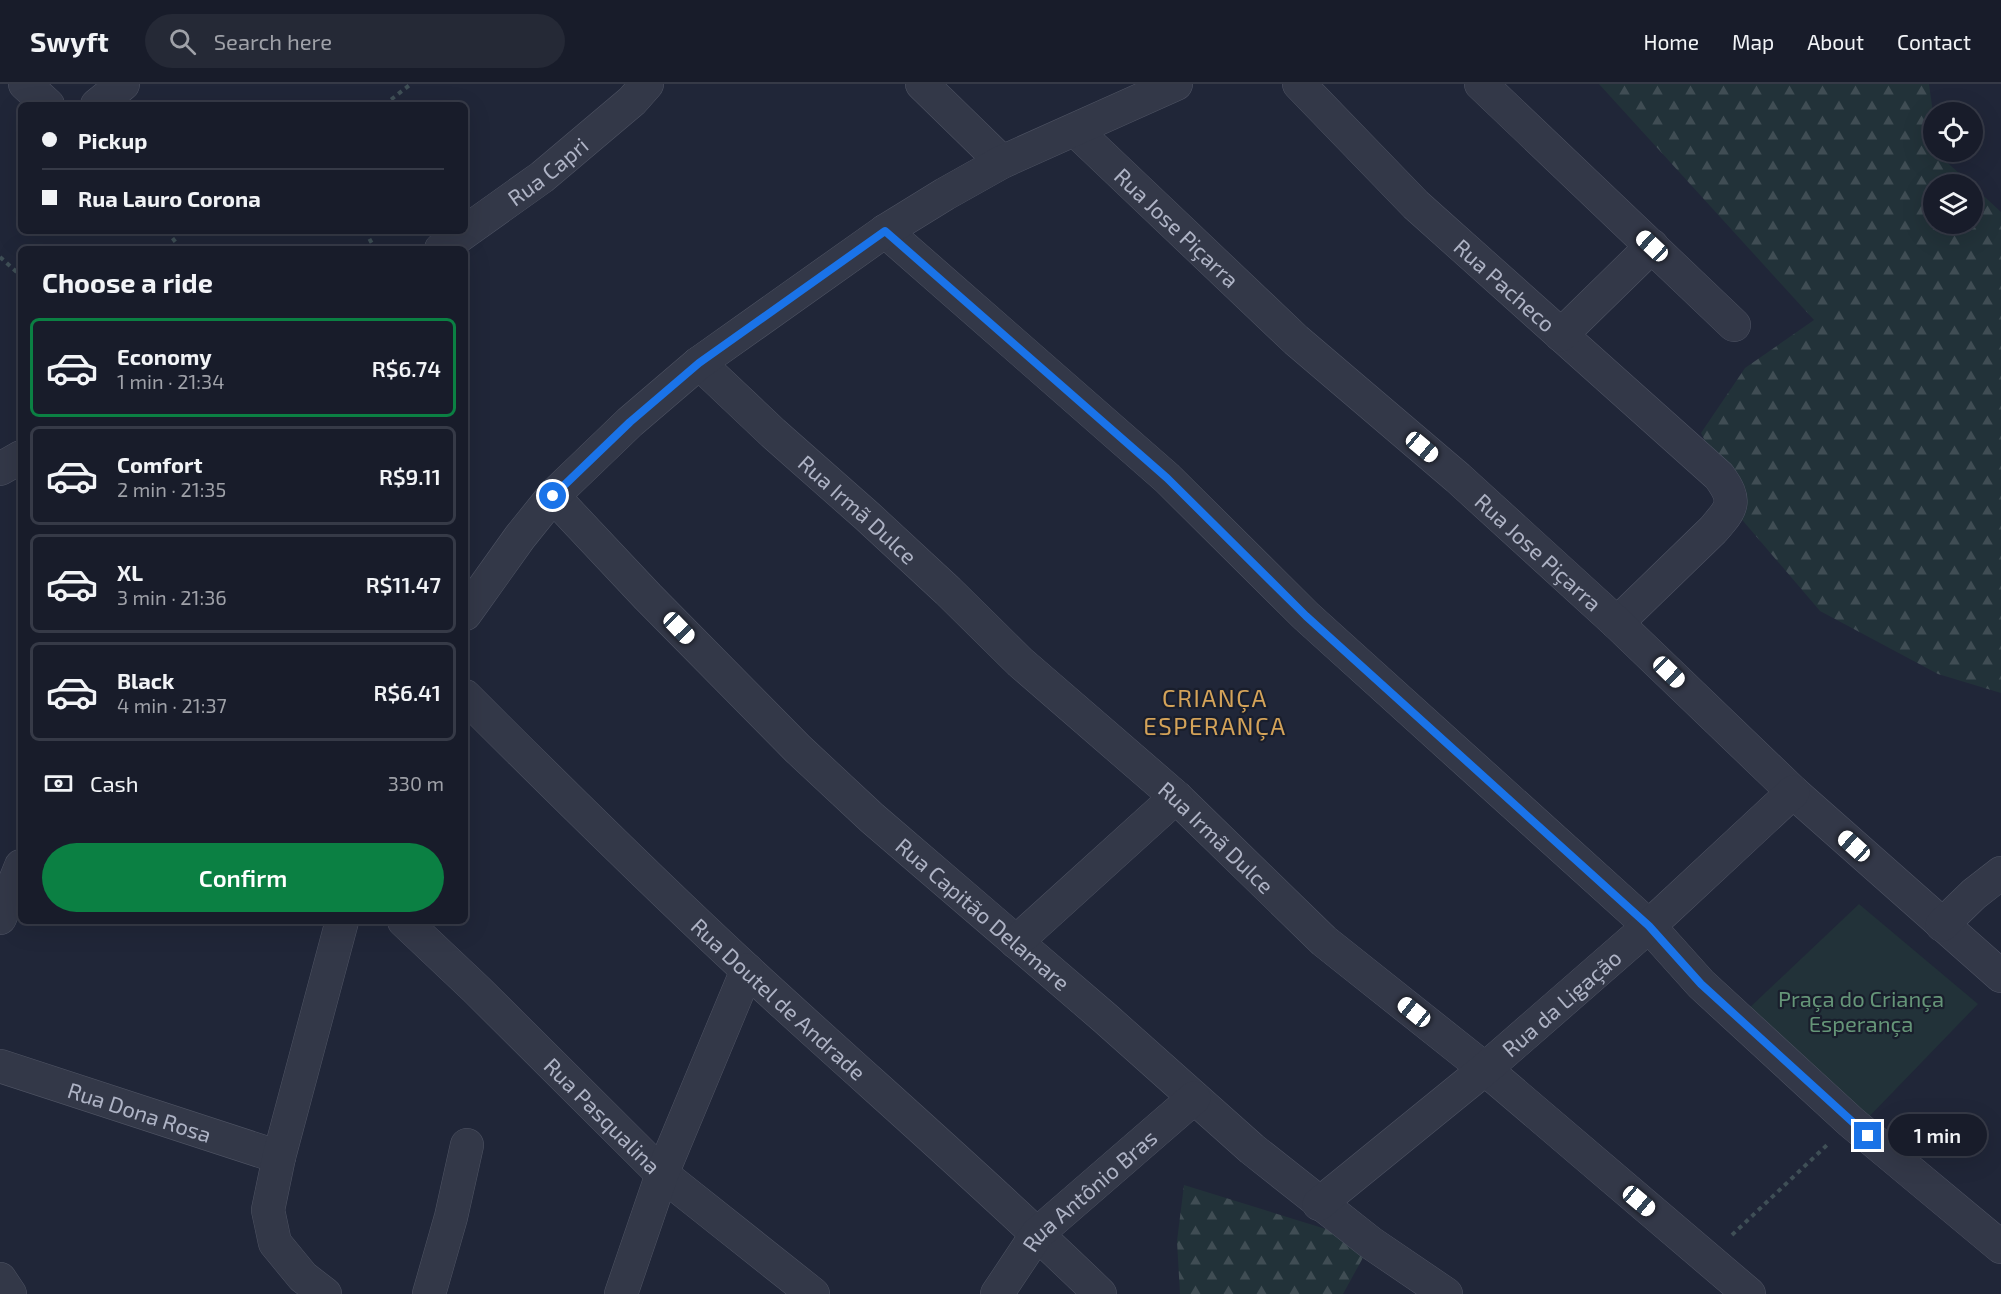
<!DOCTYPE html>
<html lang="en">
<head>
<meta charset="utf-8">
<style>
  :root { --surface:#181c2a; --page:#252936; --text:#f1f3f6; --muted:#9fa1a8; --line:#363a47; --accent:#0b8043 }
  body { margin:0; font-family:"Exo 2",sans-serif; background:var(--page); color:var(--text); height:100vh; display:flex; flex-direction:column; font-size:22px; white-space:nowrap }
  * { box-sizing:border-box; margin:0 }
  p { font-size:20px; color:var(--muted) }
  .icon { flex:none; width:33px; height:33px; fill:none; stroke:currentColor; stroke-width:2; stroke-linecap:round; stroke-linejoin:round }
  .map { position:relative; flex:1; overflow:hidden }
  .drawer { position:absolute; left:18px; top:162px; width:450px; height:678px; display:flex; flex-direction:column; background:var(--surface); border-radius:9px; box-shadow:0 6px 24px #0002,0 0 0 2px var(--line) }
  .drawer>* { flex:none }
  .guide { position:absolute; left:18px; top:18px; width:450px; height:132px; border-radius:9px; box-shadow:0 6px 24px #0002,0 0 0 2px var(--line); display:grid; align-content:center; height:132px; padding:0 24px; background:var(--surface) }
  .fabs { position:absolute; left:1923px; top:18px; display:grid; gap:12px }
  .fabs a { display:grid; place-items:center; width:60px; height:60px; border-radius:50%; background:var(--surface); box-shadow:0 6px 24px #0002,0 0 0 2px var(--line); font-size:30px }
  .end { position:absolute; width:27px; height:27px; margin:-14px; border:8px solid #1a73e8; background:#fff; box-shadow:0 0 0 3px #fff }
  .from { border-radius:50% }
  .bubble { position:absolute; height:42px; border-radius:21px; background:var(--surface); box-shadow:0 6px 24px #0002,0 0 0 2px var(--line); font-size:20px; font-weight:600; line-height:42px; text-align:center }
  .car { position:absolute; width:18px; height:36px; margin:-18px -9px; border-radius:8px; box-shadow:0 0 4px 2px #0007; background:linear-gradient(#fff 24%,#345 0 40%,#fff 0 76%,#345 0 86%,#fff 0) }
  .guide b { display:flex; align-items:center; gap:21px; height:57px; font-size:22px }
  .guide b+b { border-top:2px solid var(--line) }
  .guide i { width:15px; height:15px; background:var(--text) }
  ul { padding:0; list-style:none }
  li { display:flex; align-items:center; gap:18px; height:99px; margin:0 12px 9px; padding:0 12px; border:3px solid var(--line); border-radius:9px }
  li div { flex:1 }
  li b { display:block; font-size:22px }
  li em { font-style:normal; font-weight:600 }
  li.active { border-color:var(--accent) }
  li>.icon { width:54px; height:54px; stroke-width:1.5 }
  h2 { padding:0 24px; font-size:27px; line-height:72px }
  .pay { display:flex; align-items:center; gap:15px; height:66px; padding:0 24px; font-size:22px }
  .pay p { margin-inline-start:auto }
  .action { display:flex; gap:12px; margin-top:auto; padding:12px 24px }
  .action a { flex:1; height:69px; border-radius:36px; background:var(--accent); color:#fff; font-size:24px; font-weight:600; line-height:69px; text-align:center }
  header { display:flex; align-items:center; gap:36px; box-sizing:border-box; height:84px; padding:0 30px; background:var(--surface); border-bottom:2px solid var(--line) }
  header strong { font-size:28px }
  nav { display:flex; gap:33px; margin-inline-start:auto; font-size:21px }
  .search { width:420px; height:54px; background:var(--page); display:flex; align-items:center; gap:15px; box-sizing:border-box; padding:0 21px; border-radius:33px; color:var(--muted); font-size:22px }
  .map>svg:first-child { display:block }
</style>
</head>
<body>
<header>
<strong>Swyft</strong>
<div class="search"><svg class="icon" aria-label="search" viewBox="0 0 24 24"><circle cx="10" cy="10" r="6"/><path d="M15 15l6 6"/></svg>Search here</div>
<nav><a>Home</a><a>Map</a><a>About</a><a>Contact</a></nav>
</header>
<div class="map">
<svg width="2001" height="1210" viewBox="0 0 2001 1210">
  <defs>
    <pattern id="forest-firs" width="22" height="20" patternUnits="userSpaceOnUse" patternTransform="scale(1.5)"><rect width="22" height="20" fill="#223239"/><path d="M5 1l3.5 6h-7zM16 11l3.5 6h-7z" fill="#404d54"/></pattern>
  </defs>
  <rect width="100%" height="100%" fill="#202638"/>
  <path fill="url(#forest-firs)" d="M1599,0H1929L1933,29L1934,68H1940L1941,73L1971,100H1934V140H1972L1973,102L2001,128V609L1938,590L1820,527L1738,431L1729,405L1701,349L1745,284L1814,236Z
    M1184,1101L1371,1159L1343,1210H1180L1177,1157Z"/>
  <path fill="#223239" d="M1859,820L1978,920L1864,1038L1746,927Z"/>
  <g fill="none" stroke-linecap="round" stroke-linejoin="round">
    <g stroke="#4e5363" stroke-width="34">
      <g id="street">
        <path d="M25,0L48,21"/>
        <path d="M922,0L1002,78"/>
        <path id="s1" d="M1299,0L1416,121L1719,392C1738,418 1732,424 1713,446L1617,539"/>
        <path d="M1481,0L1734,241"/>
        <path d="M97,21L123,0"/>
        <path id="s2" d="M1075,46L1296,256L1458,394L1617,539L1793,708L2001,892"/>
        <path d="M885,147L1167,394L1306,532L1649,842L1701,900L1851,1038L2001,1163"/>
        <path id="s3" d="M441,165L542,93L632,17L647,0"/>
        <path d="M1561,251L1652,162"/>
        <path id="s4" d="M699,279L773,349L867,432L948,507L1020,578L1176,713L1324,857L1485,985L1749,1210"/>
        <path d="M0,385L21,373"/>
        <path id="s5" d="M553,412L648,513L798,665L872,734L1105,934L1252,1065L1371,1159L1446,1210"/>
        <path d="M465,530L520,453L553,412L630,338L699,279L885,147L945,110L1002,78L1176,0"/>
        <path id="s6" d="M465,612C558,705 652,798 748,887C865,995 986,1099 1100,1210"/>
        <path d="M0,834L21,782"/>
        <path id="s7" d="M404,837L476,905L662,1090L813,1210"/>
        <path d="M1942,841L1974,810L2001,789"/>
        <path d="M1016,858L1176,713"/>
        <path id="s8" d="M0,982L279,1073"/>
        <path id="s9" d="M1319,1120L1485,985L1649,842L1793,708"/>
        <path d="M0,1195L10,1210"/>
        <path d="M325,1210L303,1193L275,1159L268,1126L279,1073L342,837"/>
        <path d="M429,1210L451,1133L467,1061"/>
        <path d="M621,1210L662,1090L747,886"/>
        <path id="s10" d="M997,1210L1037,1150L1194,1014"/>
      </g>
    </g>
    <path stroke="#3f4f56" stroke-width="4" stroke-dasharray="4.5 4.5" stroke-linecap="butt" d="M384,21L411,0
      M167,147L181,165
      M365,147L375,165
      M0,173L21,192
      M1732,1151L1827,1061"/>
    <use href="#street" stroke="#333848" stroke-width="33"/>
  </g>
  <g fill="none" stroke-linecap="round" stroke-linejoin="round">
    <path stroke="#1a73e8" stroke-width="8" d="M553,412L630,338L699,279L885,147L1167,394L1306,532L1649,842L1701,900L1868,1052"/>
  </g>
  <g text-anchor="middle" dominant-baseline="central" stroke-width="4.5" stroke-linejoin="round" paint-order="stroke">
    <g font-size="22" fill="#aeb3c5" stroke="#191e2c">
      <text stroke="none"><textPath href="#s3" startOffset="132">Rua Capri</textPath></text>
      <text stroke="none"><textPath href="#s2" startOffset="141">Rua Jose Piçarra</textPath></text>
      <text stroke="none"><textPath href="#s1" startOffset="288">Rua Pacheco</textPath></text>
      <text stroke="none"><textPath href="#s4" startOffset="216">Rua Irmã Dulce</textPath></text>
      <text stroke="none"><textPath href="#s2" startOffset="627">Rua Jose Piçarra</textPath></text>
      <text stroke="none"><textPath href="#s4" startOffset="702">Rua Irmã Dulce</textPath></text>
      <text stroke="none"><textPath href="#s5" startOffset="600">Rua Capitão Delamare</textPath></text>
      <text stroke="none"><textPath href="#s6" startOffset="436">Rua Doutel de Andrade</textPath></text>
      <text stroke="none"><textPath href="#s9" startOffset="315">Rua da Ligação</textPath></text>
      <text stroke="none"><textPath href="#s8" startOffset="147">Rua Dona Rosa</textPath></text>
      <text stroke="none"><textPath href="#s7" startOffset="278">Rua Pasqualina</textPath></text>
      <text stroke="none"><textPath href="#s10" startOffset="140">Rua Antônio Bras</textPath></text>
    </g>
    <g font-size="22" fill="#659578" stroke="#191e2c">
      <text x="1861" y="914">Praça do Criança<tspan x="1861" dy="25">Esperança</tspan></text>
    </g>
    <g font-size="24" letter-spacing="1.5" fill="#d4a359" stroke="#191e2c">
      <text x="1215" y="613">CRIANÇA<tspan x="1215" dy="28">ESPERANÇA</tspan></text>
    </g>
  </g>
</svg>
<div class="fabs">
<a><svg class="icon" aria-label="locate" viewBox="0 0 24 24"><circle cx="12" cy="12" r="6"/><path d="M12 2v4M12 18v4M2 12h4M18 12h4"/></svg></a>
<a><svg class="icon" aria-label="layers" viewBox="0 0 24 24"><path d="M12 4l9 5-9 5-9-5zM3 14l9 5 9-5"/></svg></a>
</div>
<i class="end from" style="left:553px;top:412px"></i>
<i class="end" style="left:1868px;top:1052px"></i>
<div class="bubble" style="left:1888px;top:1030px;width:99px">1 min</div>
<i class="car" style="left:1652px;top:162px;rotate:313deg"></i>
<i class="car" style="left:1422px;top:363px;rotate:130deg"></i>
<i class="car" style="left:679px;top:544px;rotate:136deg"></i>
<i class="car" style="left:1669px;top:588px;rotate:134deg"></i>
<i class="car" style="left:1854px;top:762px;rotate:312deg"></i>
<i class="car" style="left:1414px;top:928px;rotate:309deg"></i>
<i class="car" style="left:1639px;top:1117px;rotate:130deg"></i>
<div class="guide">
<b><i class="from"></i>Pickup</b>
<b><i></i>Rua Lauro Corona</b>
</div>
<section class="drawer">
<h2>Choose a ride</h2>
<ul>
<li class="active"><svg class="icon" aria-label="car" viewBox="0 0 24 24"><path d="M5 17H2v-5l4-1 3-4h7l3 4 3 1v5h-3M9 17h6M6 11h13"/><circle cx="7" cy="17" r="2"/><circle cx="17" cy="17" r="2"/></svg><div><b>Economy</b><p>1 min · 21:34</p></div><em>R$6.74</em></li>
<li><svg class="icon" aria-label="car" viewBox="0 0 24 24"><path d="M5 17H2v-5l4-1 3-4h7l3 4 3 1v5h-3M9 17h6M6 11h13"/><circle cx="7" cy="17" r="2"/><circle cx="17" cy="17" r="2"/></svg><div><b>Comfort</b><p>2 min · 21:35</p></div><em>R$9.11</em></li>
<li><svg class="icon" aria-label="car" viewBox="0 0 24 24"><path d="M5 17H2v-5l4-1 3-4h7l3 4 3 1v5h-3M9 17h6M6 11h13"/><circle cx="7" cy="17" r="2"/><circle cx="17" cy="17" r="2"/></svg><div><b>XL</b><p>3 min · 21:36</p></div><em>R$11.47</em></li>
<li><svg class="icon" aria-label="car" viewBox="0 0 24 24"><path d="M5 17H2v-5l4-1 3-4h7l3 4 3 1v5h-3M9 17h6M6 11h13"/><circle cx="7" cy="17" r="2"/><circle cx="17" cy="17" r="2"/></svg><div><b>Black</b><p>4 min · 21:37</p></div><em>R$6.41</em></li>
</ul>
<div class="pay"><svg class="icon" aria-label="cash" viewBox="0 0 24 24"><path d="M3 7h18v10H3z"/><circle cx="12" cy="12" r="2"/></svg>Cash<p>330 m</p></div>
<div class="action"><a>Confirm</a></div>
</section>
</div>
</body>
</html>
